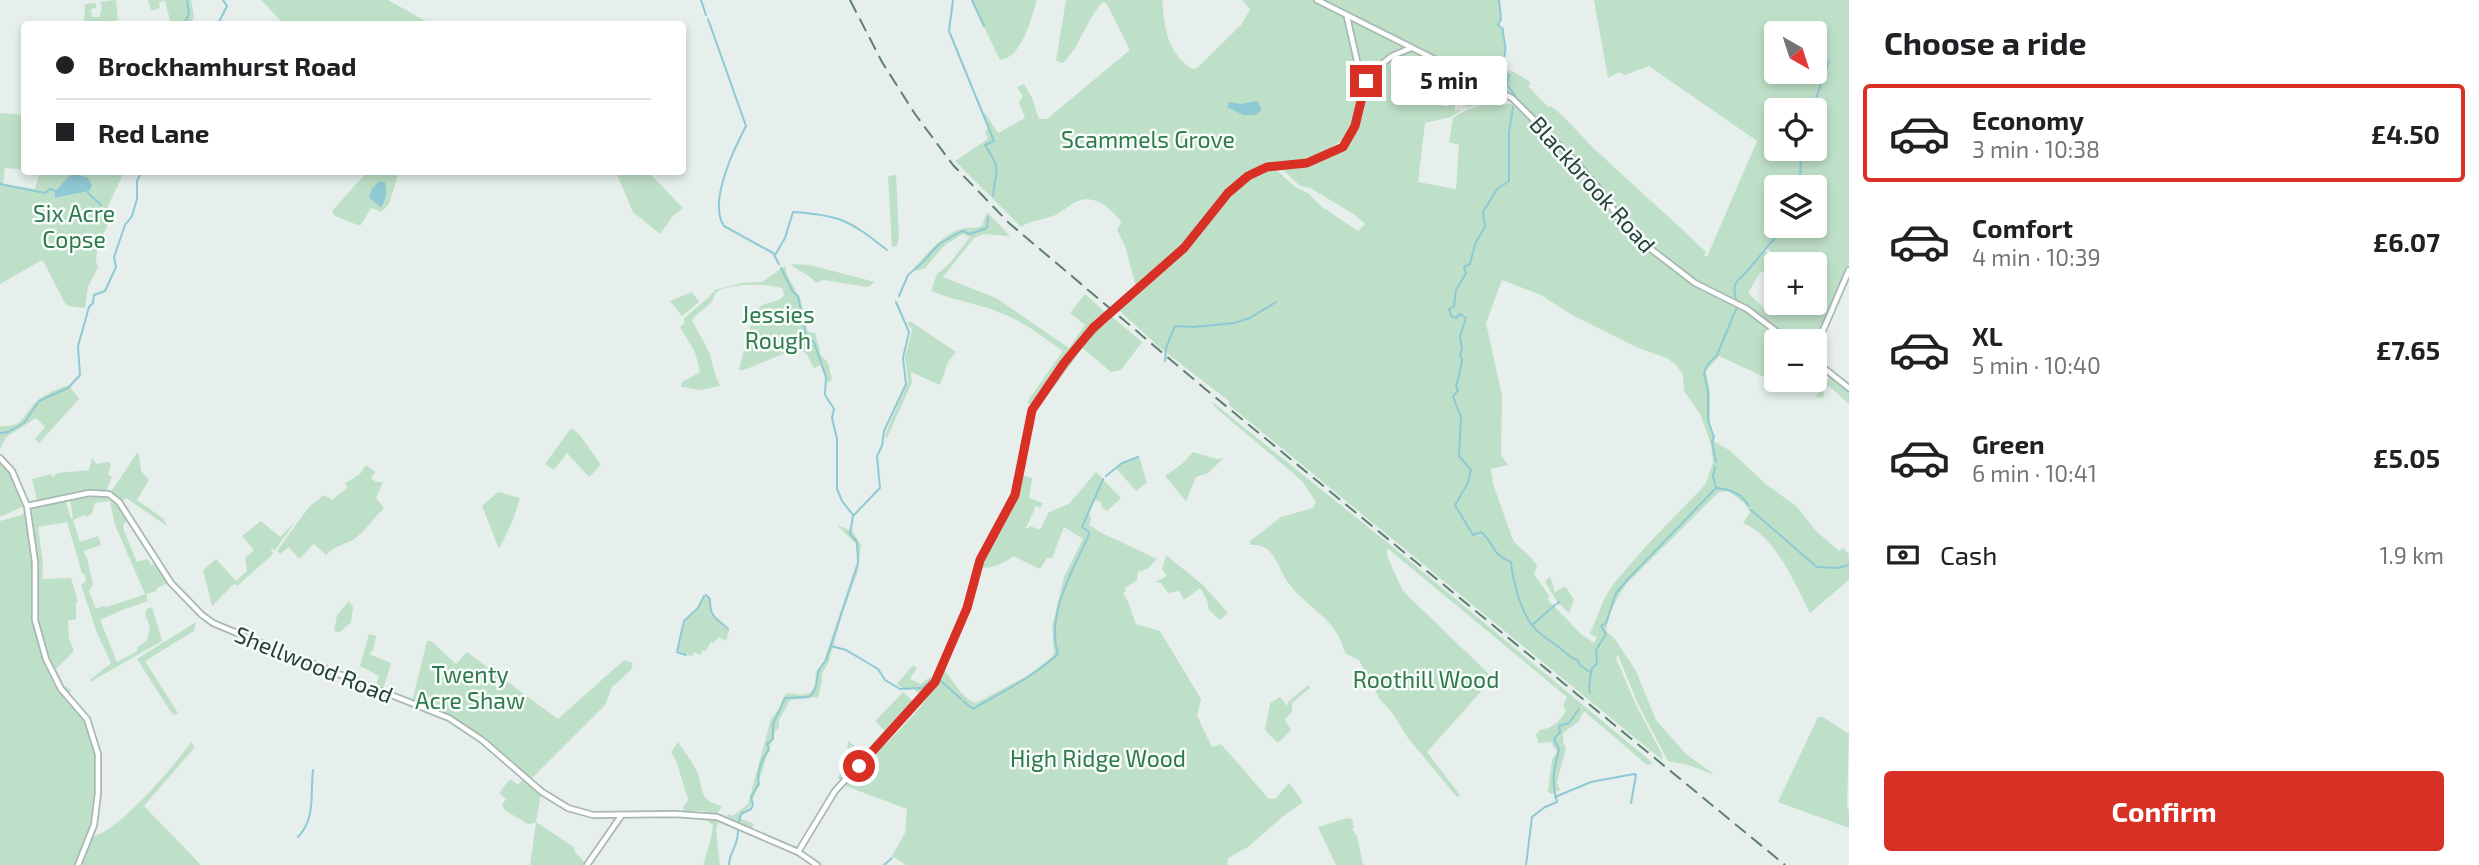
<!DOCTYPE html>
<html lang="en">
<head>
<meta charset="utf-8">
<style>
  :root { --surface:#fff; --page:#f6f6f6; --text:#202124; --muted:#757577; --line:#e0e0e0; --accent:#d93025 }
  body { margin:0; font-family:"Exo 2",sans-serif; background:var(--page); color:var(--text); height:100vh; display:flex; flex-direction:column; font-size:26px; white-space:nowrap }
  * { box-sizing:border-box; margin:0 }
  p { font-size:23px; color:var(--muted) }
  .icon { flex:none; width:38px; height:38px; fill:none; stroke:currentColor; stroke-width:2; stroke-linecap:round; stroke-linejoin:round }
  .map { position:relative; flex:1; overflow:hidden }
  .side { display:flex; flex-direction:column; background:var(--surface); width:630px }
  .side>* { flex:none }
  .top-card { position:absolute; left:21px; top:21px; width:665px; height:154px; border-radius:7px; box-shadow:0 4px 10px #0003; display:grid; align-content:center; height:154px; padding:0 35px; background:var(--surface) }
  .needle { width:46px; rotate:141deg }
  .controls { position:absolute; left:1764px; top:21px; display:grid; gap:14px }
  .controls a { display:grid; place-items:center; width:63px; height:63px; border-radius:7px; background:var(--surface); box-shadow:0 4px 10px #0003; font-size:35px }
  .end { position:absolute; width:32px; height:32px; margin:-16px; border:9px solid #d93025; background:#fff; box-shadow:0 0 0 4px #fff }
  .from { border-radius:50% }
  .bubble { position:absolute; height:49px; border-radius:7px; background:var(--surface); box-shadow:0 4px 10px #0003; font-size:23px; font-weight:700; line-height:49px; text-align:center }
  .top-card b { display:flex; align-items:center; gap:24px; height:66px; font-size:26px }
  .top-card b+b { border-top:2px solid var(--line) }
  .top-card i { width:18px; height:18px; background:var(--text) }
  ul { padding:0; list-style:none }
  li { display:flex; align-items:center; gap:21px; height:98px; margin:0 14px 10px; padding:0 21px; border:4px solid transparent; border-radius:7px }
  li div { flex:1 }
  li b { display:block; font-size:26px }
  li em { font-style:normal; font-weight:700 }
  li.on { border-color:var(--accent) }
  li>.icon { width:63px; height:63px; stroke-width:1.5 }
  h2 { padding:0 35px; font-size:32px; line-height:84px }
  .pay { display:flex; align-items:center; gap:18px; height:77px; padding:0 35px; font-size:26px }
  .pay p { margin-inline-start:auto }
  .action { display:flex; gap:14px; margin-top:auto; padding:14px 35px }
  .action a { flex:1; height:80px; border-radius:7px; background:var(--accent); color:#fff; font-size:28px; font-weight:700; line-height:80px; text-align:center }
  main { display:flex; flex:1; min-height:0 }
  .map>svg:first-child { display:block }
</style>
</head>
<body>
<main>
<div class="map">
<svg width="1849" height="865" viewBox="0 0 1849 865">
  <rect width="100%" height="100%" fill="#e6efeb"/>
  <path fill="#bfe0c8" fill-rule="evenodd" d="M116,0L118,19L107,24H84L85,4L96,3V8L91,9L92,17H99L102,8L100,2Z
    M148,0H191L194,17L190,24H171L165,1L159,2L160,8L151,11Z
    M261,0H388L431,24H284Z
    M971,0H1037C1031,19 1022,57 1000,60Z
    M1066,0H1162C1165,28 1166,51 1192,69L1197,68L1242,24L1250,9L1242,0H1499L1501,19L1498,25L1503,29C1502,39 1508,50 1502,59L1507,60L1505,70L1514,72L1530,82L1529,87L1548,107L1551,106C1570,121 1584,140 1602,156C1636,188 1672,219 1706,252L1704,255L1707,257L1757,141L1649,66L1625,75L1619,72L1608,78L1594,0H1849V263L1815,345V341H1776V380H1779L1777,383L1719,356L1706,371L1710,393V422L1715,442L1729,450L1767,485L1796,506L1817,532L1839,551L1843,548L1849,554V580L1810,613C1796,585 1775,536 1743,523L1750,512L1744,503L1728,491L1719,492L1628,582C1617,596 1609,613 1606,631L1615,639L1636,671L1656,720L1687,755L1715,775L1688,765L1668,761L1638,704L1618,655L1616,658L1636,705L1662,754V760L1229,405V401L1160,348L1119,310L1156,278L1152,273L1136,287L1125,246L1117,230L1121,223L1120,220C1107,205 1092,192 1072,204C1066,208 1060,213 1053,216C1043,220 1030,220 1021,227L955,161L988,139L985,132L988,128L983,114L985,113L998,133L1025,118L1019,102L1023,96L1017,87L1024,84L1032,98L1039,119H1047L1130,50L1107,4L1103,2C1086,19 1081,46 1063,63L1056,61ZM1776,33H1815V72H1776ZM1502,94L1515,102V104H1506L1505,107L1504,101L1498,106L1494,102C1479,106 1465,109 1453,118L1449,142L1459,145L1456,189L1418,182L1425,123L1451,117L1460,111L1459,109L1455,111V101L1449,103L1448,106H1442L1443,103H1441L1440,100L1450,97L1452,100L1458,99L1464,106L1469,107L1499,99ZM1776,110H1815V149H1776ZM1353,134C1344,161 1303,164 1280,167L1300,186L1310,188L1355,215L1365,224L1358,231C1348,223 1336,218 1327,209L1325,210L1309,194L1294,186L1273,167L1246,175L1266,165L1292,163L1293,160L1296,162C1318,158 1335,144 1353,134ZM1776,187H1815V226H1776ZM1766,247L1780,260L1777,264H1815V303H1776V294L1765,309L1748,293L1761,271L1766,274L1776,262L1769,253L1763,251ZM1502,280L1541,295L1572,315L1638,348L1667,358L1675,364L1683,374L1684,391L1700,414L1711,444L1713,463L1705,485L1648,544L1614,583L1604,599L1590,634L1597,637L1594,643L1582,635L1547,599L1550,597L1534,574L1537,566C1528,552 1522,551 1513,540L1493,484L1491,469L1508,465L1501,455L1502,396L1486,323Z
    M0,113L24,115V170L5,168L3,184L35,189L39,175L34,172H73L55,191V198H57L90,191L92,186L89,179L77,172H124L108,206V224L97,250L96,262L98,267L88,287L85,308L68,306L65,303L43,261H40L0,284Z
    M367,172H399L389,204L381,212L371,208L360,226L335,216L332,211Z
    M616,172H648L683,208L673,216L660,234L633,212Z
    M896,175L899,237L897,246L892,247L888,176Z
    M987,212L1010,236L983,234L974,238L943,277L996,298L1069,348L1085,325L1070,313L1085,294L1106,313L1074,346L1031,406L1027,402L1063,351C1044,338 1027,324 1006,315C982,304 955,301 931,291L937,274L950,263L970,237L963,234L945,245L925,268L917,271L914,268C928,253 944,232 965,228C972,227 975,229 982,226Z
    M790,264L810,265L875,282L868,287L824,280L816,283C808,273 799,272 790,264Z
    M785,266L787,275L800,298L808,332L815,333L821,355L828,363L832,380L828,383L820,365L814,368L806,353L795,349L744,370H739C743,357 751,313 760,307C769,300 778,304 784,295L783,289C771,283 728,283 717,292C713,295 715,296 712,301C707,309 697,312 692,320C697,331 704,341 709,352C713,364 714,374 720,386L701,390L681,387L682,382L700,372L695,352L680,327L685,322L683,319L708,298L715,290L741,283L762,282Z
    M692,292L699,302L682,316L670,301Z
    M1110,315L1142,342L1121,370L1111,372L1081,347L1094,330Z
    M910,321L956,352L948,362L940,385L911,372L912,382L887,438L885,437L887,430L908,382L905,357L912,330L907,323Z
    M1831,376L1849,390V404L1829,386L1824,390V396L1821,398L1815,397Z
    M69,385L79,399L39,443L35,439L45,427L36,418L6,437L0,449V426C25,428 24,412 37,401C45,394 59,388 69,385Z
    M1211,401L1388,543L1653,763L1647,765L1584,711L1578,722L1563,733V742L1566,748L1557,782L1560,790L1551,794L1548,792L1552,760L1557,752L1551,742L1539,743L1536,735L1540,730C1551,729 1560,721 1566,711L1563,706L1567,697L1387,548V556L1403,591L1493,678L1427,752L1460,795L1457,797L1408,738L1393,714L1379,698L1359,660L1345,653C1336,618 1311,611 1290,585C1281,575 1279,561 1270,552C1264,545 1258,545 1250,545V541L1281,517L1313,508L1316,502L1302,481L1216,408Z
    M571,428L580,435L601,465L589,477L567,453L554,470L545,464Z
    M1193,452L1217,459L1224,458L1208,473L1196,477L1186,501L1165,476L1183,463Z
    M137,453L139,454L141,471L149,480L137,500L164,519L167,526L126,498L121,502L111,492Z
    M1139,456L1147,483L1136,491L1115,467Z
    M92,458L96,464L109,462L111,464L108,474L112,477L106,491H78L37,500L32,479L51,474L52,477L58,473L89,470Z
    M0,460L11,472L24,506L0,517Z
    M366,465L375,472L371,478L376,482H383L376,498L384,508C375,517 361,536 351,541C342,545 334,547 326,555L314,544L299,559L289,547L280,554L277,551L309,507L324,495L332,500L347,488V485L344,484L360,474Z
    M1096,472L1121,498L1107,511L1102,507L1101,502L1095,500L1089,513L1091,519L1089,525L1100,532L1157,559L1147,569L1138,572L1137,580L1125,588L1126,591L1123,593L1128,602L1136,624L1160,631L1201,699L1197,716L1212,747L1221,744L1269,799H1275L1289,783L1303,802L1281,818L1248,847L1228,858L1227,865H906L892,856L905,833L907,809L843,785C875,753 925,712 944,670C955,682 960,697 976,703L1027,676L1052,657L1054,652L1052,627L1064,577L1083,539L1064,527L1052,558H1047L1040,569L1013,556C1006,563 990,569 980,568L1018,498L1021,475L1032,478L1029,498L1043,503L1040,508L1036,506L1026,528L1028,529L1030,526L1040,530L1048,513L1070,503Z
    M498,492L520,498L513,520L499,549L482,506Z
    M93,496C112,495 118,505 128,521L124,523L123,528L137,562L148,559L151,565L155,564L167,583L156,589L157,591L146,594L148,601L122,610L100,620L117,662L137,651V648L147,640L150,627L145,614L147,609L152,607L162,641L90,682V680L111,663L97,633L82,588V584L86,581L85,575L82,573L67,522L38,527L43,564L42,579L71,578L78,601L76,602V619L68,621L69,638L74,651L56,669L64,685L72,691L67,694L53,671L56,669L42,652C46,667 52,683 63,695C68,702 76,707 81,715C109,761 95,819 76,865H0V521L22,515L26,511L29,526H33L32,507L65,499L71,519L73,518L70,499ZM110,501L115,525L145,594L107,607L103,606L96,609L89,591L93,585L87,558L83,551L101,545L98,536L80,542L73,520L84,515L87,517L92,513L95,503Z
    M261,521L280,537L296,521L275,550L270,548L273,553L271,556L237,586L234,584L212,606L203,570L216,559L236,581L247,571L245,558L254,550L242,536Z
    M837,525L852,531L861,545L858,571L843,612L828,664L822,673V682L818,697L790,700L779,720V728L775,731L751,805L739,818L754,824L751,829L727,818L728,814L733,816L748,804L771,719L780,708L784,696L788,693L800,695L811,693L815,684L816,671L823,664L858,560L856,544Z
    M1166,555L1203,585L1228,613L1220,620L1209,610L1207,600L1200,588L1184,600L1179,591L1168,593L1161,583L1155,582L1167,576L1162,569Z
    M1550,576L1555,592L1565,586L1574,600L1569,613L1558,603L1545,582Z
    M705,596L709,599L711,615L729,631L726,641L719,637L713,643L711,642L706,651L703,650L701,655L694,652L692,656L678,651L685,621L697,611Z
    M349,601L353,607L351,622L340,632L334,631L337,615Z
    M196,622L194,631L145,661L178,713L175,715L172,714L137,659Z
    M369,634L376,636L373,650L369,654L391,663L383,690L381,685L378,689L375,687L379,676L360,666Z
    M427,641H431L456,664L467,652L558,719L624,660L633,663L631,670L612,687L605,705L531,779L484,739L459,722L412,702Z
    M913,665L917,668L910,679L921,684L930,677L936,678L921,696L914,689L905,690L897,684Z
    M1308,685L1310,688L1292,703V711L1285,720L1291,730L1278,743L1265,730L1270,703L1280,697L1287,706L1289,701Z
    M903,692L915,703L887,733L875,721Z
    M1818,717H1823L1849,734L1847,807L1849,810V828L1778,802Z
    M848,741L866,754L840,780L838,778L847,753Z
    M191,742L195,747L144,806L201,865H80L93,836C115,835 178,762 191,742Z
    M678,742C684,751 692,761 697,772C705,790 697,800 722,806L717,814L702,811H683L684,805L689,800C683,788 678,760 671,752Z
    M524,778L541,793L536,822L575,848L574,851L585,863L583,865H530L536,823L528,824L506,811L502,805L506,799L499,793L510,779L518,785Z
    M708,817L719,819L716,830L720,865H703L711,839L713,825L708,822Z
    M1347,818L1352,819L1354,827L1352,829L1357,836L1363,865H1336L1318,827Z"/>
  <path fill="#8ec9d4" d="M1257,101L1262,109L1256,115H1243L1227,107L1229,102L1241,104Z
    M73,172L88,178L92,185L90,191L55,198V191Z
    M379,182H385C387,192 387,198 381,207L369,198L372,188Z"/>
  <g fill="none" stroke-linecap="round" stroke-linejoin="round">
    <path stroke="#8ec9d4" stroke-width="2" d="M701,0L706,15
      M953,0L949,31L994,141L985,145C1002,171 996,167 993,196
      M972,0L984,26
      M1499,0L1501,19L1498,25L1503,29C1502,37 1507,44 1505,53C1504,58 1501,65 1500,70L1509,75L1507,85L1515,95
      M708,19L746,126C734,149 708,202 724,226L773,253L779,264
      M184,24L189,14L187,0
      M218,24L227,6L223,0
      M1513,107L1509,132V181L1497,189L1483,212L1485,227L1475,244L1470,264L1464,267L1466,273L1456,290L1454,306L1449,309L1451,316L1456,318L1460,314L1466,318L1460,336L1462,349L1460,355L1462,360C1461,366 1458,381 1456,386L1458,390L1453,397L1461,417L1459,456L1471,470L1468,483L1455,505L1473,535L1481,532C1496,544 1489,553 1511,562C1512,576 1515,586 1519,599C1530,629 1535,630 1560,648C1567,653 1568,657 1577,660L1581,666L1591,673
      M1812,110L1829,61
      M0,184L45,193L50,189L55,191
      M1800,187L1801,149
      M88,193L101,205
      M775,255L785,238L793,212C841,215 850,221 887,250
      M781,268L793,292L798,296L806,337L814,342L826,377L825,395L834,409L832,418L837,439V489L842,501L853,515
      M899,296L908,275L923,262L939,244L962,231L970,234L987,228L988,217
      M1736,301C1734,289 1732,283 1743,276L1785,226
      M1165,361L1166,348L1175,326L1194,327L1234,323L1250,318L1276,302
      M0,433L8,432L24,423L39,401L68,388L80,375L78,346L89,307L93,303L94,295L105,291L116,267L114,257L125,225L132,216L137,199V181L141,172
      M1716,462L1712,441L1714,437L1708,421V391L1704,373L1707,365L1717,355L1736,309
      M1715,467L1713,477L1716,487
      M1106,476L1122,463L1138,457
      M1717,488C1730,489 1742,494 1749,506
      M1751,510L1817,567L1837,568L1849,565
      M706,595L710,599C710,619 716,617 728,629
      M1557,604L1559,602
      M1532,625L1555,605
      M831,646L846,650L878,669L885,680L900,689L922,688L934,678
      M686,655L677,652L684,621L698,608L704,596
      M940,680L961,699
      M1590,693C1588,689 1591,673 1592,668L1597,664L1596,650L1606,634L1601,626L1606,623L1616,593L1629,578L1716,488
      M963,701L973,709C1002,692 1033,677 1058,654C1046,615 1072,572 1088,537L1089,532L1082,527L1103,479
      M1555,797L1591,782L1634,774L1636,775L1631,803
      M739,822L741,814L751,809L753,805L751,797L759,784C756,775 762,757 769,750L767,744L773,739V724L785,698L809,697C820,686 815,680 819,670C821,666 824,663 826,660L858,563L857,542L850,534L853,516L880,488L877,456L882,446L884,431L906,384L903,358L909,332L896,302
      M298,837C316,818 310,795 313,770
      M729,865C729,851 739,847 738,829
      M884,865L892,858
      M1526,865L1532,817L1545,807L1557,802C1551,783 1554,768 1559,749L1554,739L1560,732L1559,726L1569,723L1579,709"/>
    <g stroke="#a8b8b2" stroke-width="8">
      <path id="minor" d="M1317,0L1512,98L1572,158L1600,190L1621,221L1643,243L1695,283L1747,309L1789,341
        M1347,17L1363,87
        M1119,305L1184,248L1228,193L1251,174L1267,167L1307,163L1343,147L1353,131L1363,89L1372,72L1392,56L1411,48
        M1815,349L1849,270
        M1815,361L1849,388
        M0,458L12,471L27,506L35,562V620L46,659L61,689L87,719L98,754V793L94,825L78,865
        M27,506L89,493L109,494L119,502L171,583L202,615L213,623L251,639L449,718L482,740L542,792L568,808L593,815L675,814L717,817L798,852L817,865
        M798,852L835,791L935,682L967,608L980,560L1015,495L1032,410L1080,344L1107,315
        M587,865L621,816"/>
    </g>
    <use href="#minor" stroke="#fff" stroke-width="4.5"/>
    <path stroke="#5f7d75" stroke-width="2" stroke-dasharray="14 7" stroke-linecap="butt" d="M850,0L882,62L915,114L953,165L1009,223L1204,388L1785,865"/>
    <g stroke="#a8b8b2" stroke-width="8" stroke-linecap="butt">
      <path id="minor-bridge" d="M1107,315L1119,305"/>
    </g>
    <use href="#minor-bridge" stroke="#fff" stroke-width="4.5"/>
  </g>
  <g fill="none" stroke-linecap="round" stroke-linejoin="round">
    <path stroke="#d93025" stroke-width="9" d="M859,766L935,682L967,608L980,560L1015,495L1032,410L1064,363L1093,328L1184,248L1228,193L1248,176L1267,167L1307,163L1343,147L1355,126L1366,81"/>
  </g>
  <g text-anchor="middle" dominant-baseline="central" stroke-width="5" stroke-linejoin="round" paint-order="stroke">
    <g font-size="23" fill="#2d7a4b" stroke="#f7fbf9">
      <text x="1148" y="139">Scammels Grove</text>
      <text x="74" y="213">Six Acre<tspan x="74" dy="26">Copse</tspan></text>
      <text x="778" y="314">Jessies<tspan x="778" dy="26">Rough</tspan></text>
      <text x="470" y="674">Twenty<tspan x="470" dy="26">Acre Shaw</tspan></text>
      <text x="1426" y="679">Roothill Wood</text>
      <text x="1098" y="758">High Ridge Wood</text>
    </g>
    <g font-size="23" fill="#24423a" stroke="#f7fbf9">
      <text transform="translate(1593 184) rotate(48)">Blackbrook Road</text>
      <text transform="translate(314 664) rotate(22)">Shellwood Road</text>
    </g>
  </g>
</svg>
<div class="controls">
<a><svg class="needle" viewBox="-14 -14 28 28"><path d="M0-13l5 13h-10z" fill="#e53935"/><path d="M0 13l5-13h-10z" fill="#757577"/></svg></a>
<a><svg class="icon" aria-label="locate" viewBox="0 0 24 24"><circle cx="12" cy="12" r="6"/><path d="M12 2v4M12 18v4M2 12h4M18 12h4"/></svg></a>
<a><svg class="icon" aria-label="layers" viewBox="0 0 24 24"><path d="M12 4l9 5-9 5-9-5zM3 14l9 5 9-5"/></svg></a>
<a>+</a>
<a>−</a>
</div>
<i class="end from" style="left:859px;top:766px"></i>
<i class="end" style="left:1366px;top:81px"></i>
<div class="bubble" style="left:1391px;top:56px;width:116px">5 min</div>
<div class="top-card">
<b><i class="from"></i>Brockhamhurst Road</b>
<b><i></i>Red Lane</b>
</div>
</div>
<section class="side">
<h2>Choose a ride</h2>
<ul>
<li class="on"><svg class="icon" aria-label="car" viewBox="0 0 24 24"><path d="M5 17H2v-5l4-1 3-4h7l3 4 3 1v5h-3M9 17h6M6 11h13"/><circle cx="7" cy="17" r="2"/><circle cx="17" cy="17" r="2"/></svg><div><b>Economy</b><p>3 min · 10:38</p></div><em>£4.50</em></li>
<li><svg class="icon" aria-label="car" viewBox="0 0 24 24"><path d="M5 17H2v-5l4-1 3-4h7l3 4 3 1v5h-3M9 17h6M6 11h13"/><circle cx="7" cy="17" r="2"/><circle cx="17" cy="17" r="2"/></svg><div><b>Comfort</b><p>4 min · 10:39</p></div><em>£6.07</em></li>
<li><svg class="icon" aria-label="car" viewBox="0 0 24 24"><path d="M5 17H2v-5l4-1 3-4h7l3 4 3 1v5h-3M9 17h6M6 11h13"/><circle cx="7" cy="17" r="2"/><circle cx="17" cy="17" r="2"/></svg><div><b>XL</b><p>5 min · 10:40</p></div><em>£7.65</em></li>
<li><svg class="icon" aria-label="car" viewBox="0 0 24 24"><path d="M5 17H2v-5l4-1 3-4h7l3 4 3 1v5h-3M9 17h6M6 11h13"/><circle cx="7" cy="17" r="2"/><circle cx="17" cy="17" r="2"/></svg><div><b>Green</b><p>6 min · 10:41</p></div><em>£5.05</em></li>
</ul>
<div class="pay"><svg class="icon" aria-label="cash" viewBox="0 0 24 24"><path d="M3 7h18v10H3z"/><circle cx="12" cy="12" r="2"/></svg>Cash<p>1.9 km</p></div>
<div class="action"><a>Confirm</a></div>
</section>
</main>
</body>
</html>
